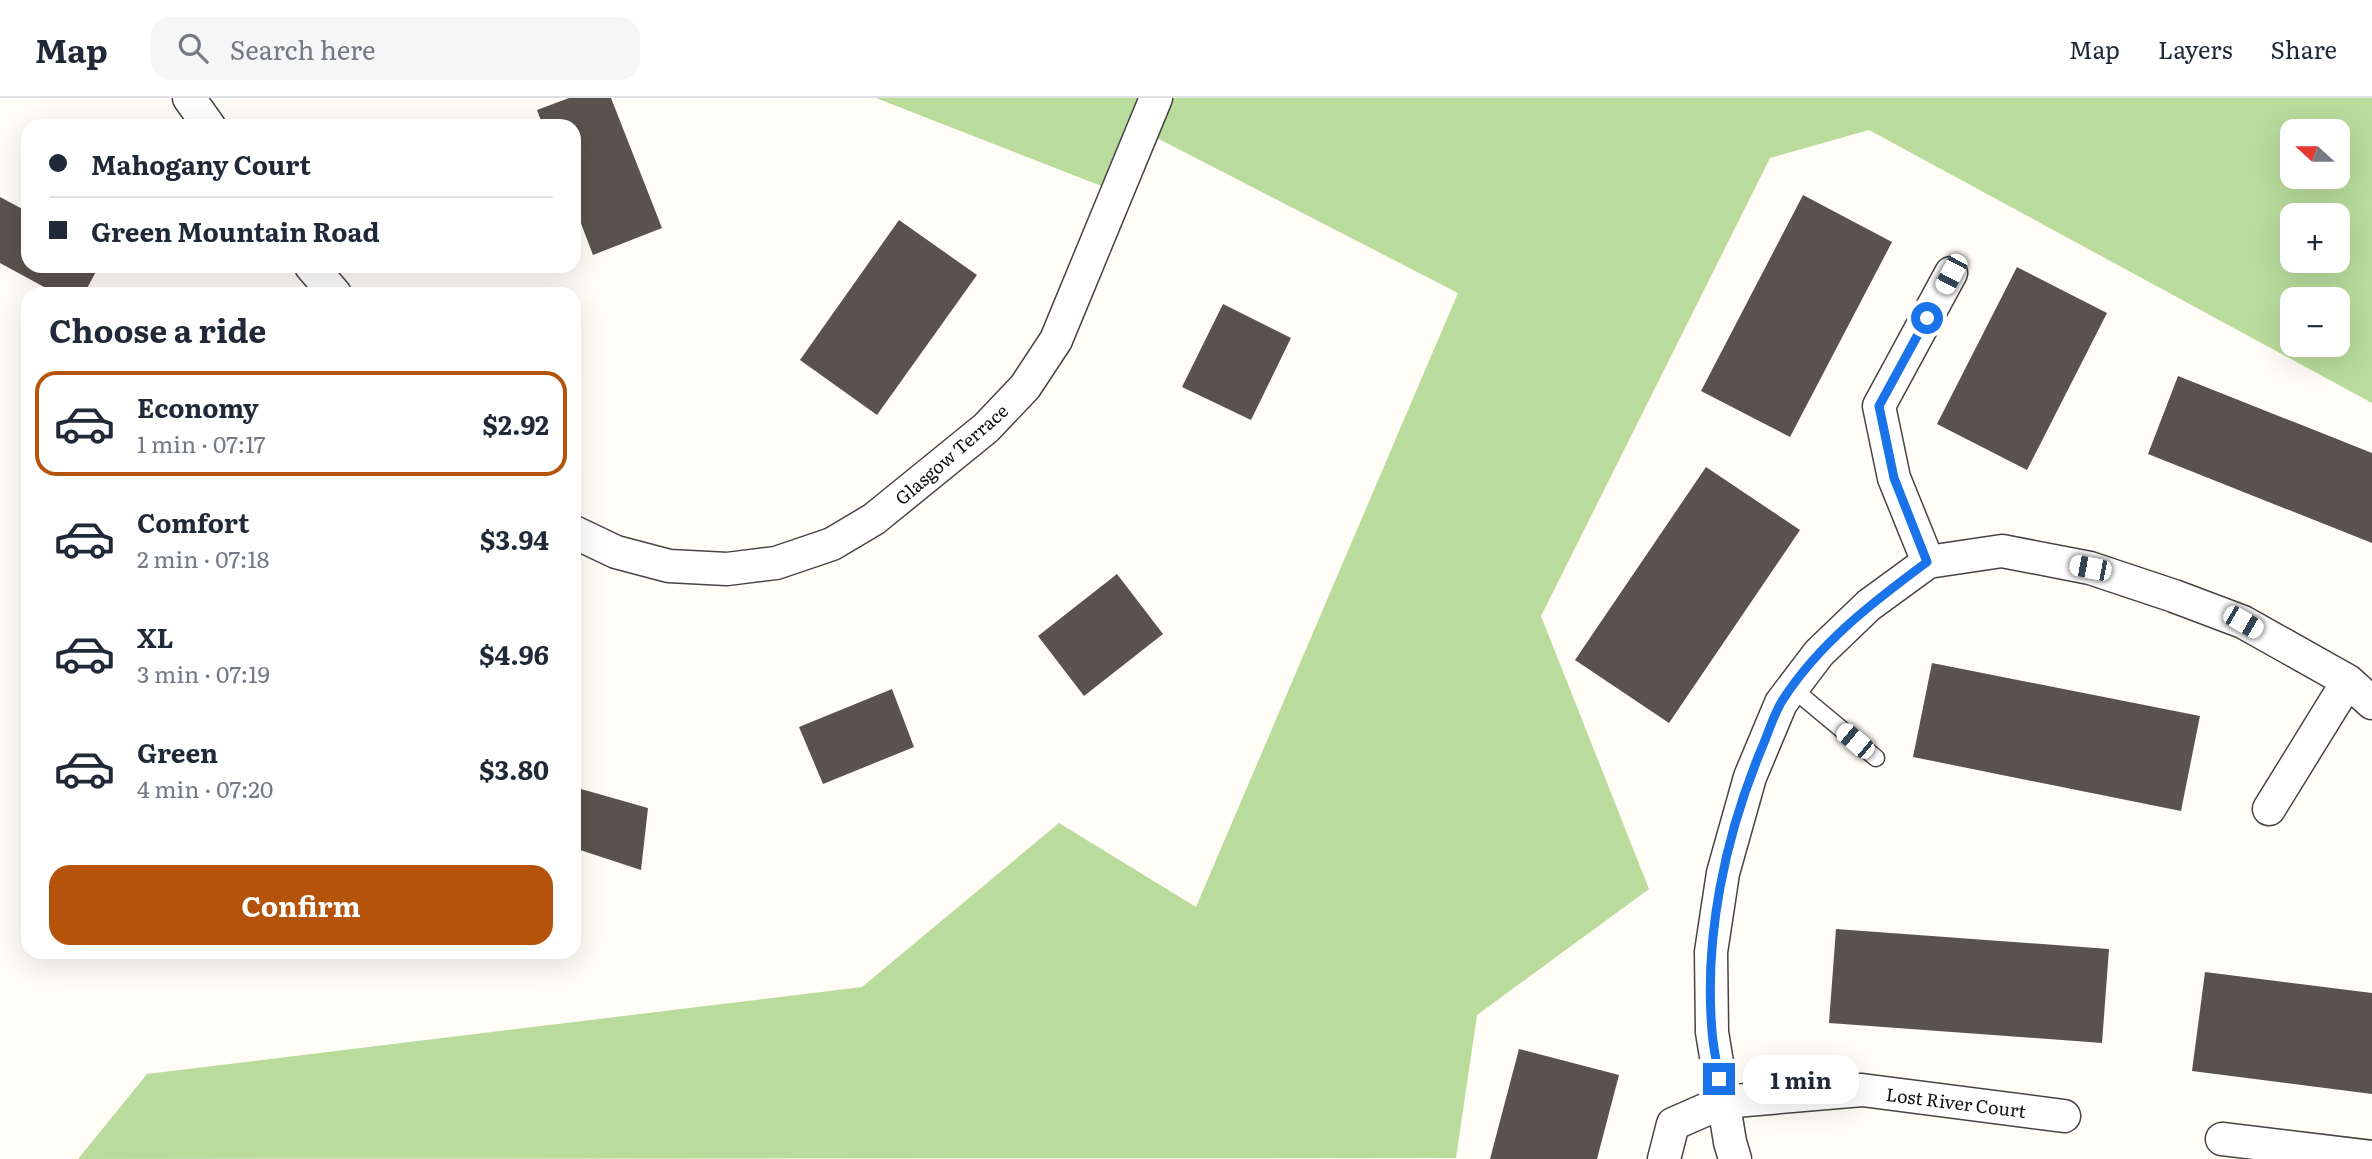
<!DOCTYPE html>
<html lang="en">
<head>
<meta charset="utf-8">
<style>
  :root { --surface:#fff; --page:#f6f6f7; --text:#1f2937; --muted:#747a83; --line:#e0e1e3; --accent:#b45309 }
  body { margin:0; font-family:Literata,serif; background:var(--page); color:var(--text); height:100vh; display:flex; flex-direction:column; font-size:26px; white-space:nowrap }
  * { box-sizing:border-box; margin:0 }
  p { font-size:23px; color:var(--muted) }
  .icon { flex:none; width:38px; height:38px; fill:none; stroke:currentColor; stroke-width:2; stroke-linecap:round; stroke-linejoin:round }
  .map { position:relative; flex:1; overflow:hidden }
  .sheet { position:absolute; left:21px; top:189px; width:560px; height:672px; display:flex; flex-direction:column; background:var(--surface); border-radius:21px; box-shadow:0 7px 28px #0002 }
  .sheet>* { flex:none }
  .hud { position:absolute; left:21px; top:21px; width:560px; height:154px; border-radius:21px; box-shadow:0 7px 28px #0002; display:grid; align-content:center; height:154px; padding:0 28px; background:var(--surface) }
  .needle { width:46px; rotate:291deg }
  .tools { position:absolute; left:2280px; top:21px; display:grid; gap:14px }
  .tools a { display:grid; place-items:center; width:70px; height:70px; border-radius:14px; background:var(--surface); box-shadow:0 7px 28px #0002; font-size:35px }
  .end { position:absolute; width:32px; height:32px; margin:-16px; border:9px solid #1a73e8; background:#fff; box-shadow:0 0 0 4px #fff }
  .from { border-radius:50% }
  .bubble { position:absolute; height:49px; border-radius:21px; background:var(--surface); box-shadow:0 7px 28px #0002; font-size:23px; font-weight:700; line-height:49px; text-align:center }
  .car { position:absolute; width:21px; height:42px; margin:-21px -10px; border-radius:9px; box-shadow:0 0 5px 2px #0007; background:linear-gradient(#fff 24%,#345 0 40%,#fff 0 76%,#345 0 86%,#fff 0) }
  .hud b { display:flex; align-items:center; gap:24px; height:66px; font-size:26px }
  .hud b+b { border-top:2px solid var(--line) }
  .hud i { width:18px; height:18px; background:var(--text) }
  ul { padding:0; list-style:none }
  li { display:flex; align-items:center; gap:21px; height:105px; margin:0 14px 10px; padding:0 14px; border:4px solid transparent; border-radius:21px }
  li div { flex:1 }
  li b { display:block; font-size:26px }
  li em { font-style:normal; font-weight:700 }
  li.active { border-color:var(--accent) }
  li>.icon { width:63px; height:63px; stroke-width:1.5 }
  h2 { padding:0 28px; font-size:32px; line-height:84px }
  .primary-button { display:flex; gap:14px; margin-top:auto; padding:14px 28px }
  .primary-button a { flex:1; height:80px; border-radius:21px; background:var(--accent); color:#fff; font-size:28px; font-weight:700; line-height:80px; text-align:center }
  header { display:flex; align-items:center; gap:42px; box-sizing:border-box; height:98px; padding:0 35px; background:var(--surface); border-bottom:2px solid var(--line) }
  header strong { font-size:33px }
  nav { display:flex; gap:38px; margin-inline-start:auto; font-size:24px }
  .search { width:490px; height:63px; background:var(--page); display:flex; align-items:center; gap:18px; box-sizing:border-box; padding:0 24px; border-radius:21px; color:var(--muted); font-size:26px }
  .map>svg:first-child { display:block }
</style>
</head>
<body>
<header>
<strong>Map</strong>
<div class="search"><svg class="icon" aria-label="search" viewBox="0 0 24 24"><circle cx="10" cy="10" r="6"/><path d="M15 15l6 6"/></svg>Search here</div>
<nav><a>Map</a><a>Layers</a><a>Share</a></nav>
</header>
<div class="map">
<svg width="2372" height="1061" viewBox="0 0 2372 1061">
  <rect width="100%" height="100%" fill="#fffdf5"/>
  <path fill="#b9dc9c" fill-rule="evenodd" d="M876,0H2372V305L1869,32L1770,60L1541,518L1649,791L1477,917L1456,1060L78,1061L147,976L862,889L1059,725L1196,809L1458,195L1151,37L1122,96ZM2292,33H2338V79H2292ZM2292,117H2338V163H2292ZM2292,201H2338V247H2292Z"/>
  <path fill="#5a524d" d="M569,0H611L662,130L593,157L574,107V28H543L537,12Z
    M1803,97L1892,144L1790,339L1701,293Z
    M0,99L28,114V168H99L84,196H57L0,165Z
    M899,122L977,177L877,317L800,262Z
    M2017,169L2107,215L2027,372L1937,326Z
    M1223,206L1291,240L1251,322L1182,289Z
    M2178,278L2372,355V445L2148,356Z
    M1706,369L1800,432L1669,625L1575,562Z
    M1117,476L1163,536L1084,598L1038,538Z
    M1932,565L2200,618L2181,713L1913,659Z
    M892,591L914,649L823,686L799,629Z
    M574,689L648,710L641,772L574,750Z
    M1836,831L2109,851L2102,945L1829,925Z
    M2205,874L2372,895V996L2192,973Z
    M1519,951L1619,977L1597,1061H1490Z"/>
  <g fill="none" stroke-linecap="round" stroke-linejoin="round">
    <g stroke="#444" stroke-width="19">
      <path id="service" d="M1792,590L1876,660"/>
    </g>
    <g stroke="#444" stroke-width="35">
      <path id="minor" d="M189,0L209,28
        M311,168L335,196
        M574,434L616,454L669,468L727,471L776,465L832,446L874,421L986,330L1025,289L1056,242L1156,0
        M1928,464L1894,380L1879,308L1951,175
        M2269,711L2348,583
        M2222,1041L2372,1059
        M1664,1061L1673,1026L1723,1004L1862,992L2064,1018
        M1735,1061L1730,1044L1712,934L1711,854L1723,775L1750,679L1781,605L1819,555L1869,507L1928,464L2002,453L2090,470L2174,498L2243,524L2348,583L2372,605"/>
    </g>
    <use href="#service" stroke="#fff" stroke-width="16"/>
    <use href="#minor" stroke="#fff" stroke-width="32"/>
  </g>
  <g fill="none" stroke-linecap="round" stroke-linejoin="round">
    <path stroke="#1a73e8" stroke-width="9" d="M1719,981C1717,965 1713,949 1712,933C1704,838 1725,739 1761,652C1768,636 1773,618 1782,603C1819,545 1873,504 1927,464L1894,380L1879,308L1927,220"/>
  </g>
  <g text-anchor="middle" dominant-baseline="central" stroke-width="7" stroke-linejoin="round" paint-order="stroke">
    <g font-size="18" fill="#111" stroke="#fff">
      <text transform="translate(951 356) rotate(-41)">Glasgow Terrace</text>
      <text transform="translate(1956 1004) rotate(7)">Lost River Court</text>
    </g>
  </g>
</svg>
<div class="tools">
<a><svg class="needle" viewBox="-14 -14 28 28"><path d="M0-13l5 13h-10z" fill="#e53935"/><path d="M0 13l5-13h-10z" fill="#747a83"/></svg></a>
<a>+</a>
<a>−</a>
</div>
<i class="end from" style="left:1927px;top:220px"></i>
<i class="end" style="left:1719px;top:981px"></i>
<div class="bubble" style="left:1743px;top:957px;width:116px">1 min</div>
<i class="car" style="left:1951px;top:176px;rotate:208deg"></i>
<i class="car" style="left:2090px;top:470px;rotate:281deg"></i>
<i class="car" style="left:2243px;top:524px;rotate:120deg"></i>
<i class="car" style="left:1855px;top:643px;rotate:310deg"></i>
<div class="hud">
<b><i class="from"></i>Mahogany Court</b>
<b><i></i>Green Mountain Road</b>
</div>
<section class="sheet">
<h2>Choose a ride</h2>
<ul>
<li class="active"><svg class="icon" aria-label="car" viewBox="0 0 24 24"><path d="M5 17H2v-5l4-1 3-4h7l3 4 3 1v5h-3M9 17h6M6 11h13"/><circle cx="7" cy="17" r="2"/><circle cx="17" cy="17" r="2"/></svg><div><b>Economy</b><p>1 min · 07:17</p></div><em>$2.92</em></li>
<li><svg class="icon" aria-label="car" viewBox="0 0 24 24"><path d="M5 17H2v-5l4-1 3-4h7l3 4 3 1v5h-3M9 17h6M6 11h13"/><circle cx="7" cy="17" r="2"/><circle cx="17" cy="17" r="2"/></svg><div><b>Comfort</b><p>2 min · 07:18</p></div><em>$3.94</em></li>
<li><svg class="icon" aria-label="car" viewBox="0 0 24 24"><path d="M5 17H2v-5l4-1 3-4h7l3 4 3 1v5h-3M9 17h6M6 11h13"/><circle cx="7" cy="17" r="2"/><circle cx="17" cy="17" r="2"/></svg><div><b>XL</b><p>3 min · 07:19</p></div><em>$4.96</em></li>
<li><svg class="icon" aria-label="car" viewBox="0 0 24 24"><path d="M5 17H2v-5l4-1 3-4h7l3 4 3 1v5h-3M9 17h6M6 11h13"/><circle cx="7" cy="17" r="2"/><circle cx="17" cy="17" r="2"/></svg><div><b>Green</b><p>4 min · 07:20</p></div><em>$3.80</em></li>
</ul>
<div class="primary-button"><a>Confirm</a></div>
</section>
</div>
</body>
</html>
